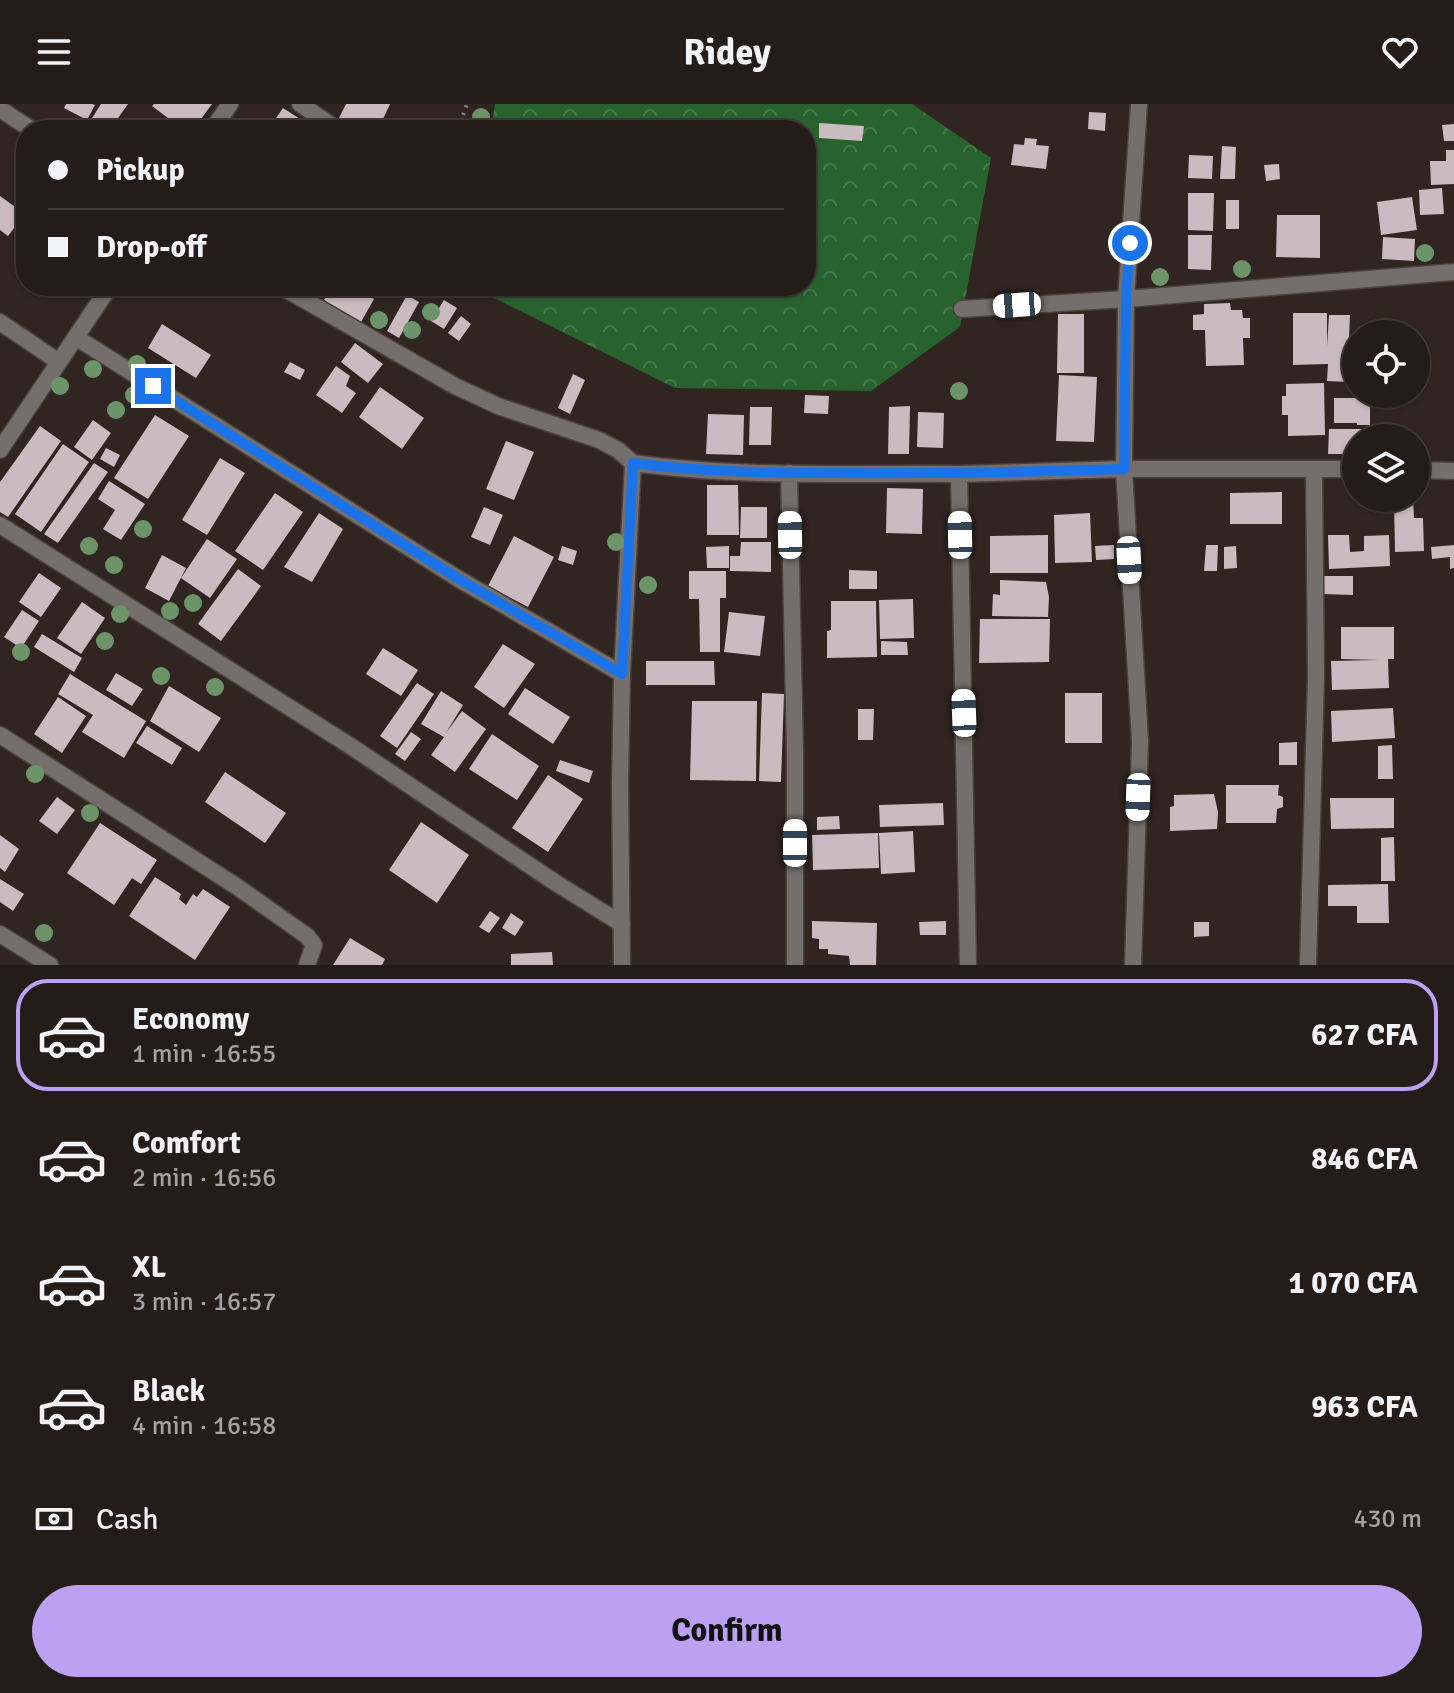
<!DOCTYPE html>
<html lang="en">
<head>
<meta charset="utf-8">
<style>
  :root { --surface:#241c19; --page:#302926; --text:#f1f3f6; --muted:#a3a1a2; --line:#413a38; --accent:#bca0f2 }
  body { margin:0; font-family:Signika,sans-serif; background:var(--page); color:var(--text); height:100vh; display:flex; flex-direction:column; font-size:30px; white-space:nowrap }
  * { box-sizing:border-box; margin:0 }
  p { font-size:26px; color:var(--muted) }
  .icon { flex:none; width:44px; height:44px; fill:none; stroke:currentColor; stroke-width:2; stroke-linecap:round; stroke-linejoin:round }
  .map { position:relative; height:861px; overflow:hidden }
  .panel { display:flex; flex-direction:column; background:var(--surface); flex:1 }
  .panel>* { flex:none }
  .hud { position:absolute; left:16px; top:16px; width:800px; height:176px; border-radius:32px; box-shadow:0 2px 6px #0004,0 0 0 2px var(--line); display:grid; align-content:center; height:176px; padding:0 32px; background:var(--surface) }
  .buttons { position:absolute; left:1342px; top:216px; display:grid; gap:16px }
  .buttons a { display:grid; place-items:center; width:88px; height:88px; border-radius:50%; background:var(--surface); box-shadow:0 2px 6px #0004,0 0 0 2px var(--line); font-size:40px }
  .end { position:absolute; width:36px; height:36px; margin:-18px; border:10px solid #1a73e8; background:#fff; box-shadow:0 0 0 4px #fff }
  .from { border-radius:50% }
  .car { position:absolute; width:24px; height:48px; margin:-24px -12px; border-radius:10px; box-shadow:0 0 6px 2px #0007; background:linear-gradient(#fff 24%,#345 0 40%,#fff 0 76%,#345 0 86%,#fff 0) }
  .hud b { display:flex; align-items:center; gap:28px; height:76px; font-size:30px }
  .hud b+b { border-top:2px solid var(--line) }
  .hud i { width:20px; height:20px; background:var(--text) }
  ul { padding:14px 0 0; list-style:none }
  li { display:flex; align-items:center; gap:24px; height:112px; margin:0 16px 12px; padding:0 16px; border:4px solid transparent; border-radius:32px }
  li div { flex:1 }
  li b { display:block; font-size:30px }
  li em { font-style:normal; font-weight:800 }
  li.current { border-color:var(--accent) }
  li>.icon { width:72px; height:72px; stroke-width:1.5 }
  .pay { display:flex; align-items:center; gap:20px; height:88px; padding:0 32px; font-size:30px }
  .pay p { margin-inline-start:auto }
  .button { display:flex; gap:16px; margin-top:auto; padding:16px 32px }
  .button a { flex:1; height:92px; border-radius:48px; background:var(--accent); color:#111; font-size:32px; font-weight:800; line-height:92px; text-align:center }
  header { display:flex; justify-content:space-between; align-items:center; height:104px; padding:0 32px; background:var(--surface); font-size:36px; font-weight:800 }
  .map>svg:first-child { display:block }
</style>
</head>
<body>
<header><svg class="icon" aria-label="menu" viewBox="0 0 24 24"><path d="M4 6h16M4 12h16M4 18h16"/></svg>Ridey<svg class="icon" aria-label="heart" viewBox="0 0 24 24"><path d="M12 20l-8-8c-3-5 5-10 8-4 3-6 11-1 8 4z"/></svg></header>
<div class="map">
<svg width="1454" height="861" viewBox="0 0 1454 861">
  <defs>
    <pattern id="forest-crowns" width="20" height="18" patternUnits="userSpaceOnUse" patternTransform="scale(2)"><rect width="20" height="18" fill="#28632f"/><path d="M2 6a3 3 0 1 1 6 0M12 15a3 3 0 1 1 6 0" fill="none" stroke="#47784c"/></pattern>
  </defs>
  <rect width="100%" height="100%" fill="#302521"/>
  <path fill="url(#forest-crowns)" d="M495,0H912L991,54L960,223L871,287L675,284L470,182H806V26H491Z"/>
  <path fill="#c9bbbf" d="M66,0H92L95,1L87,16L64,4Z
    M101,0H128L111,24L115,26H104L108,20L106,19L101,26H94L87,22Z
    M154,0H212L193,26H184L152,2Z
    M346,0H390L378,26H360L338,16Z
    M283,4L311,22L308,26H281L272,20Z
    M1089,8L1106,9L1105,27L1088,25Z
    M819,19L864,22L862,37L819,34Z
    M1454,20V37H1444L1442,21Z
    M1025,34L1037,35L1036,41L1049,42L1046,65L1011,61L1014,40L1024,41Z
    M1222,42L1236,43L1235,75H1220Z
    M1446,46H1454V80L1431,81L1430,57H1446Z
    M1189,51L1213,52L1212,75L1188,74Z
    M1279,60L1280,75L1266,77L1264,61Z
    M1442,84L1444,110L1420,111L1419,86Z
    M1188,89H1214L1213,127L1188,126Z
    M0,92L25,110L8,132L0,126Z
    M1412,93L1417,126L1381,131L1377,98Z
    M1226,96H1239V125H1226Z
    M1277,111H1320V154L1276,153Z
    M1188,131H1212L1211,166L1188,165Z
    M1383,133L1415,135L1414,157L1382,155Z
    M332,182H352L374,195L361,218L324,196Z
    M407,191L419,198L399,234L387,227Z
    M444,196L457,204L444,225L431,217Z
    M1230,199L1231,206H1242L1243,214H1250V234H1243L1244,261L1206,262L1205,226H1193V211L1204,210V200Z
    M1293,209H1327V242L1329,211H1350L1347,278L1327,277L1328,260L1293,261Z
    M1058,210H1084V269H1057Z
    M461,212L471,220L459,237L448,229Z
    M162,220L211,251L196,274L148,244Z
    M355,239L383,260L368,279L341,258Z
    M290,258L305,266L300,276L284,268Z
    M336,262L350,272L346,282L356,289L342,309L316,291Z
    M573,270L585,276L570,310L558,304Z
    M1059,271L1097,273L1094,338L1056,337Z
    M1324,279L1325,331L1288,332V311H1282V292H1286V280Z
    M380,283L424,314L402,345L359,313Z
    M1358,290H1370V321H1357V319H1334V294H1358Z
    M805,291L829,292L828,310L804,309Z
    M910,302L909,350H888L889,303Z
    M750,303H772L771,341H749Z
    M918,308L944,309L943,344L917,343Z
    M708,310L744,311L743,351L706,350Z
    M155,311L189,332L148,395L114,374Z
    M93,316L111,329L92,356L74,343Z
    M40,322L61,337L8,413L0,408V378Z
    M1329,325H1367V334H1356V350H1328Z
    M506,337L534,348L514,396L486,385Z
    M63,340L89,358L41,428L15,410Z
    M106,344L120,351L114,363L100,355Z
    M220,354L245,369L207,431L182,416Z
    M94,359L108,368L58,439L44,430Z
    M109,377L145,400L121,436L103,425L115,406L98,395Z
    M707,381H738L739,431H707Z
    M887,384L923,385L922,430L886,429Z
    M1282,388V420H1230V389Z
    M275,389L303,408L263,466L235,447Z
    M1394,394H1413L1414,414H1423L1424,447L1395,448Z
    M484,403L503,411L490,441L471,433Z
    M741,403H767V434H740Z
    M319,409L343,425L312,478L284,463Z
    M1090,409L1092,458L1055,459L1054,411Z
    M1048,431V469H990V432Z
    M1328,431H1349L1350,448L1364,447V432L1389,431L1390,462L1329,465Z
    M514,432L554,453L528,503L488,482Z
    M207,435L237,455L210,494L181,474Z
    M741,438H771V468L730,467V452H740Z
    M1114,441V455L1096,456L1095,442Z
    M1206,441H1218L1217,467H1204Z
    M1454,441V464L1450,465V453L1432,455L1431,443Z
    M562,442L577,447L573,461L558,456Z
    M729,442V464H707L706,443Z
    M1236,442L1237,464L1224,465V443Z
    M162,451L186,464L169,497L145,484Z
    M238,465L261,482L221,537L198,520Z
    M849,466L877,467V485H849Z
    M689,467H726V494H720V548H700L699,495H689Z
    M39,469L61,484L41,513L19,498Z
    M1322,472H1353V491L1322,490Z
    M1000,476L1046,478L1049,493L1048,513L992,512L993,490L1000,491Z
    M913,495L914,534L880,535L879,496Z
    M831,497H876L877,553L827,554V527L831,526Z
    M82,498L105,514L81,550L57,534Z
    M22,506L39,517L21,544L4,533Z
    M729,508L765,512L760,552L724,548Z
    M980,515H1050L1049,558L979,559Z
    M1341,523H1394V555H1388L1389,584L1332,586L1331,557L1378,556L1341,555Z
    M42,530L82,554L74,568L34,543Z
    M881,537L907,538L908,551H881Z
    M503,540L535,560L504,604L474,583Z
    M383,544L418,566L401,592L366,570Z
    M646,557H714L715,581H646Z
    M116,569L143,585L132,602L106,586Z
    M70,570L146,617L124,654L82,628L93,611L58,590Z
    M417,579L434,590L397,644L380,632Z
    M169,582L221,614L199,648L150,617Z
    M525,584L570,613L553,640L508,610Z
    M441,587L463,601L446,629L462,607L486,625L455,668L431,651L444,633L421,620Z
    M762,589L784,590L781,678L759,677Z
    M1065,589H1102V639H1065Z
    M58,593L86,612L62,649L34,630Z
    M692,597H757L756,677L690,676Z
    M1393,604L1395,634L1332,638L1331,607Z
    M858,605H874L873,636H858Z
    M147,622L182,644L172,661L136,639Z
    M411,628L421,635L405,657L395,650Z
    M492,630L539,662L517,696L469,665Z
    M1297,638V661H1279V639Z
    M1392,641L1393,675H1378V642Z
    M560,656L593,667L589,679L556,667Z
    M225,668L286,709L265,739L205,698Z
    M548,671L583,695L548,748L512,724Z
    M1226,681H1279L1278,691L1283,693V703L1277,705L1276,719H1226Z
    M1214,690L1218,708L1217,725L1170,727V703L1174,702V691Z
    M57,693L75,706L57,730L39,717Z
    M1330,694H1394V724L1331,725Z
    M943,699L944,721L880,723L879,701Z
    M839,712L840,725L817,726V713Z
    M421,718L469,751L437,799L389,766Z
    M100,719L157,756L141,780L132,774L114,801L67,769Z
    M913,727L915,768L881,770L879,729Z
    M878,729L879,764L813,766L812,731Z
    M0,731L19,745L5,768L0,764Z
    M1394,733L1395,777H1381V734Z
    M155,773L181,790L179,795L186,801L193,790L197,793L203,785L230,803L195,856L129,812Z
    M0,775L24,790L13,807L0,798Z
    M1388,780L1389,819H1357V802H1328V781Z
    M490,807L500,814L489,829L479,823Z
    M511,809L524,818L515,832L502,824Z
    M812,817L877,819L876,861H850L849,852L828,850V845H819V835L812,834Z
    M946,817V831H920L919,818Z
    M1194,818H1209V832L1194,833Z
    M350,834L385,855L382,861H333Z
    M552,848L553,861H511V850Z"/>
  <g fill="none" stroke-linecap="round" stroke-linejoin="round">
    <g stroke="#4b413d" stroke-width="19">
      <path id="street" d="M300,0L338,26
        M0,5L32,26
        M212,26L230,0
        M280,182L455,282L498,302L599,336L618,346L633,359
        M962,205L1126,195L1454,168
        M0,218L59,258
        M77,234L457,474L622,570
        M0,346L110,182
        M1416,366L1454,367
        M789,369L795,648V861
        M0,421L349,641L556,779L622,820
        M0,631L236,782L307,832L314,841L307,861
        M0,830L50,861
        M622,861L620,681L622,570L633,359C741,374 851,369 959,370
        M968,861L959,370L1124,365H1356
        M1133,861L1140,637L1124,365L1126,195L1139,0
        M1308,861L1316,573L1314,365"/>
    </g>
    <path stroke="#8b827f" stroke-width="4" stroke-dasharray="2 6" stroke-linecap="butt" d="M458,26L467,0"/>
    <use href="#street" stroke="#746e6c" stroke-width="16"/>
  </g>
  <g fill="#6c9468">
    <circle cx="481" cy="13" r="9"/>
    <circle cx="1425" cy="149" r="9"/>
    <circle cx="1242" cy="165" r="9"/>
    <circle cx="1160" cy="173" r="9"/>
    <circle cx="431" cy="208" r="9"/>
    <circle cx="379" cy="216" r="9"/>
    <circle cx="412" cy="226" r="9"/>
    <circle cx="137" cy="260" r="9"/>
    <circle cx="93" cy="265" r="9"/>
    <circle cx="157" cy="274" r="9"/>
    <circle cx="60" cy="282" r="9"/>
    <circle cx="959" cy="287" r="9"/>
    <circle cx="134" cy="291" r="9"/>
    <circle cx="116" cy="306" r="9"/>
    <circle cx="143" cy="425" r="9"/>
    <circle cx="616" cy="438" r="9"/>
    <circle cx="89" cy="442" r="9"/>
    <circle cx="114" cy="461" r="9"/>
    <circle cx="648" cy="481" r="9"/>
    <circle cx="193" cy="499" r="9"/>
    <circle cx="170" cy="507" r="9"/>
    <circle cx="120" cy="510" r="9"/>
    <circle cx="105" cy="537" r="9"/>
    <circle cx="21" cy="548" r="9"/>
    <circle cx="161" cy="572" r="9"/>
    <circle cx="215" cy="583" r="9"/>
    <circle cx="35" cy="670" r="9"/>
    <circle cx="90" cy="709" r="9"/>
    <circle cx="44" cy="829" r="9"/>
  </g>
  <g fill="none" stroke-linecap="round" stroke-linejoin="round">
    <path stroke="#1a73e8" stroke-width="10" d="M153,282L457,474L622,570L633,359C701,368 770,369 839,369C934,370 1029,368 1124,365L1126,195L1130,139"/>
  </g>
</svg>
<div class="buttons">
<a><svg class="icon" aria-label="locate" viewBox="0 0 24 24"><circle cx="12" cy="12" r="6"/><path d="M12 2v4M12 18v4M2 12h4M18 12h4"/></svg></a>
<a><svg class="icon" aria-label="layers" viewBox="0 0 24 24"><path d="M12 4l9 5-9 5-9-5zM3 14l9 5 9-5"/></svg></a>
</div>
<i class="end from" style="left:1130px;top:139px"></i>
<i class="end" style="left:153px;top:282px"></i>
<i class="car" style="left:1017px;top:201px;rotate:266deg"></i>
<i class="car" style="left:790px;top:431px;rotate:359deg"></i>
<i class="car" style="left:960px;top:431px;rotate:359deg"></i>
<i class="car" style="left:1129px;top:456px;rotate:177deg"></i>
<i class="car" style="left:964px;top:609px;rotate:358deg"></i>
<i class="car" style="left:1138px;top:693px;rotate:182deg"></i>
<i class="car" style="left:795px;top:739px;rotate:0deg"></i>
<div class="hud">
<b><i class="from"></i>Pickup</b>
<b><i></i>Drop-off</b>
</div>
</div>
<section class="panel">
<ul>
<li class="current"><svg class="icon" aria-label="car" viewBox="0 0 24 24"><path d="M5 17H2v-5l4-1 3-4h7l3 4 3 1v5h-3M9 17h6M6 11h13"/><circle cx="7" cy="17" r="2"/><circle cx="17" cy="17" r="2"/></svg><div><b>Economy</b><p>1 min · 16:55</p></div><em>627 CFA</em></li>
<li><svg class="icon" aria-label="car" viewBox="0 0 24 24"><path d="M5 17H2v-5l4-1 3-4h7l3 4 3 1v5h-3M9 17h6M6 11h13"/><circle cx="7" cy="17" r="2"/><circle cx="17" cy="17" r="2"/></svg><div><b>Comfort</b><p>2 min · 16:56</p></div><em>846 CFA</em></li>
<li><svg class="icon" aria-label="car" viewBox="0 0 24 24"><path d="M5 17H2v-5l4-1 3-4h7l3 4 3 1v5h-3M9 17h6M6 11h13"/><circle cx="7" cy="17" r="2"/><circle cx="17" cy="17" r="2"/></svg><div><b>XL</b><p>3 min · 16:57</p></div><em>1 070 CFA</em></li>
<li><svg class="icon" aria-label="car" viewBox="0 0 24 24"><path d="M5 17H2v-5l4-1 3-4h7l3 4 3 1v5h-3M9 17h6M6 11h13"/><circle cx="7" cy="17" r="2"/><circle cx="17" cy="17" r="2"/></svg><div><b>Black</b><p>4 min · 16:58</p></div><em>963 CFA</em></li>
</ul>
<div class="pay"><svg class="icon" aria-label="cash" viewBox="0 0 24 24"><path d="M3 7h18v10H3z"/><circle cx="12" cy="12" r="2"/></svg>Cash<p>430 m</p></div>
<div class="button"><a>Confirm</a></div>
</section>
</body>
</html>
